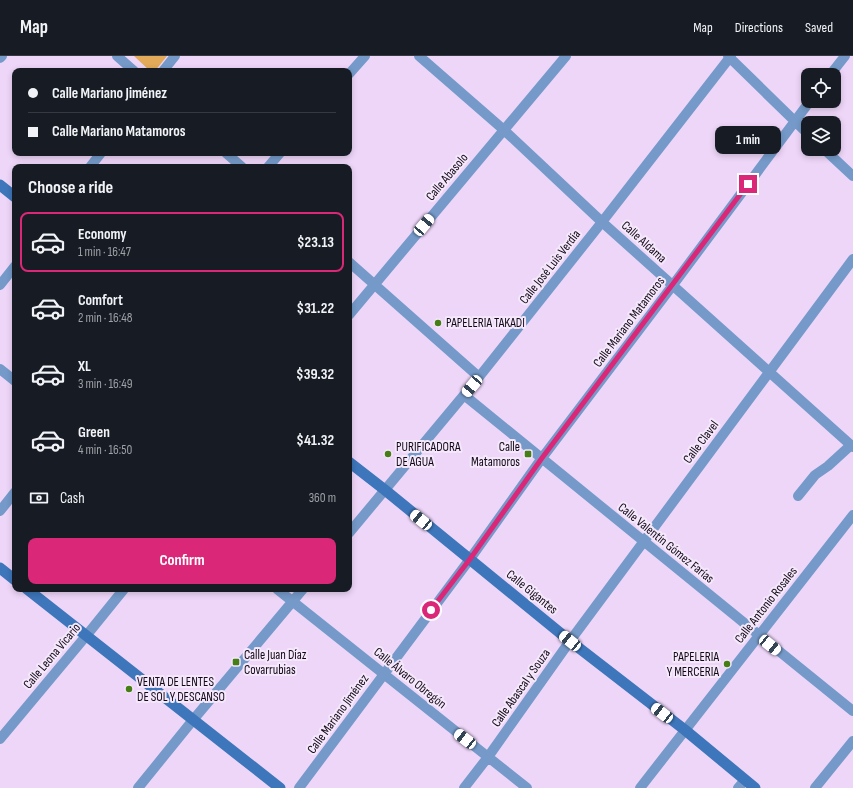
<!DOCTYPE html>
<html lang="en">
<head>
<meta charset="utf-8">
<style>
  :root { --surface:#171b24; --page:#242831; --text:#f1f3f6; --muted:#9ea1a6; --line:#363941; --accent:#db2777 }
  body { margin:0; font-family:"Sofia Sans Condensed",sans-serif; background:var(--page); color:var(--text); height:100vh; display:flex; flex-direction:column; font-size:15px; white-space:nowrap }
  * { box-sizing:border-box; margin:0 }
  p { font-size:13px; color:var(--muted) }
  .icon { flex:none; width:22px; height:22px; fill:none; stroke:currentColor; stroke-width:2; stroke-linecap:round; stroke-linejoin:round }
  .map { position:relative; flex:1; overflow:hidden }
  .drawer { position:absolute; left:12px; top:108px; width:340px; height:428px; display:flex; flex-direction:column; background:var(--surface); border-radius:8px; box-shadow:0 2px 6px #0003 }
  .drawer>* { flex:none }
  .guide { position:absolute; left:12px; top:12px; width:340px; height:88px; border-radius:8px; box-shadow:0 2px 6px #0003; display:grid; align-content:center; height:88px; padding:0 16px; background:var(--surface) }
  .controls { position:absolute; left:801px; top:12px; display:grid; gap:8px }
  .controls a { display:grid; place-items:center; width:40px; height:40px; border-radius:8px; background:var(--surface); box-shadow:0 2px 6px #0003; font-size:20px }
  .end { position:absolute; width:18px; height:18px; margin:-9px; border:5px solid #db2777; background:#fff; box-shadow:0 0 0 2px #fff }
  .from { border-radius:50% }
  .bubble { position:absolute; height:28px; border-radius:8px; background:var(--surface); box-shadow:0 2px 6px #0003; font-size:13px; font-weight:700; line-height:28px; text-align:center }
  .car { position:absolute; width:12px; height:24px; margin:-12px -6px; border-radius:5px; box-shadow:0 0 3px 1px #0007; background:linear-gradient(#fff 24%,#345 0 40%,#fff 0 76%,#345 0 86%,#fff 0) }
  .guide b { display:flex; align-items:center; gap:14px; height:38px; font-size:15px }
  .guide b+b { border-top:1px solid var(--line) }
  .guide i { width:10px; height:10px; background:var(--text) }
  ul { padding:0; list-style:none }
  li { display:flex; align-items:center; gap:12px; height:60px; margin:0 8px 6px; padding:0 8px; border:2px solid transparent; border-radius:8px }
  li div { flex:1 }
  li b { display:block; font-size:15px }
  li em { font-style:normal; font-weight:700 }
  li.current { border-color:var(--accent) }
  li>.icon { width:36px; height:36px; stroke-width:1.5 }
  h2 { padding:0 16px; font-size:18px; line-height:48px }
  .pay { display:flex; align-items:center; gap:10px; height:44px; padding:0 16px; font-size:15px }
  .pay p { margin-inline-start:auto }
  .primary-button { display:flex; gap:8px; margin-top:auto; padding:8px 16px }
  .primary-button a { flex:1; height:46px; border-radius:8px; background:var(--accent); color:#fff; font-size:16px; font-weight:700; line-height:46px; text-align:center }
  header { display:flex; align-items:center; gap:24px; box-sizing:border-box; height:56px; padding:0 20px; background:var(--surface); border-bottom:1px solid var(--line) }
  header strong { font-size:19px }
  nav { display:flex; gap:22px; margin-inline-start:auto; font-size:14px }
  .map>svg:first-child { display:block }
</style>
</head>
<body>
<header>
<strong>Map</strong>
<nav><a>Map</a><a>Directions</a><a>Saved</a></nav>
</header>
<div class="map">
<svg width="853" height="732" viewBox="0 0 853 732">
  <rect width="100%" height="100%" fill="#eed6f9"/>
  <path fill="#e2aa59" d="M134,0H167L155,15H150Z"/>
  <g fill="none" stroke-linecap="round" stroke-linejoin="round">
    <path stroke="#759ac9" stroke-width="10" d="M117,0L134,15
      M419,0L504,74L602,166L853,391
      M728,0L808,78
      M0,2L2,0
      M163,15L175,0
      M349,18L365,0
      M830,19L845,0
      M824,93L853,120
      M226,97L242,111
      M90,111L101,97
      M268,111L280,97
      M349,206L479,321
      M0,229L15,210
      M349,259L566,0
      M0,313L15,325
      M464,339L759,579L853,655
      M798,440L815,419L828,410L851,389
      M0,455L15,436
      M349,477L479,321L602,166L731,0
      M277,533L527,732
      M0,683L86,580L124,533
      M138,732L193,664L303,533
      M299,732L470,503L542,402L673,229L810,45
      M464,732L488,701L570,585L853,203
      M640,732L853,459
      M738,732L745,724
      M815,732L853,685"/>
    <path stroke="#3d76ba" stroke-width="11" d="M0,129L15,141
      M349,406L385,434L570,585L685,674L755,732
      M0,512L15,524
      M27,533L280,732"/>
  </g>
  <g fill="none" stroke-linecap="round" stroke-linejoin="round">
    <path stroke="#db2777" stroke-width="5" d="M431,554L470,503L542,402L748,128"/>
  </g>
  <g fill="#467e15" stroke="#f4e8fa" stroke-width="1.5">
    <circle cx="438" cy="267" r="4"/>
    <circle cx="388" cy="398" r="4"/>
    <rect x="524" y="394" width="8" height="8" rx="2"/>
    <rect x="232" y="602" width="8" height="8" rx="2"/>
    <circle cx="727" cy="608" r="4"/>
    <circle cx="129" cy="633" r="4"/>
  </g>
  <g text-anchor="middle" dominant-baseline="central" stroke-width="4" stroke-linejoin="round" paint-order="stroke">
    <g font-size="13" fill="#120817" stroke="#f4e8fa">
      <text transform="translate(447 121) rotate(-50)">Calle Abasolo</text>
      <text transform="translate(644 186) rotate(42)">Calle Aldama</text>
      <text transform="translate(550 211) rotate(-52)">Calle José Luis Verdia</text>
      <text transform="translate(629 266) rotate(-53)">Calle Mariano Matamoros</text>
      <text transform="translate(701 386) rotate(-53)">Calle Clavel</text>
      <text transform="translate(666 487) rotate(39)">Calle Valentín Gómez Farías</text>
      <text transform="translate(532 536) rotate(39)">Calle Gigantes</text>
      <text transform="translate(766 549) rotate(-52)">Calle Antonio Rosales</text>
      <text transform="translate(52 600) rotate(-50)">Calle Leona Vicario</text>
      <text transform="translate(410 622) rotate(39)">Calle Álvaro Obregón</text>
      <text transform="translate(521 632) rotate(-55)">Calle Abascal y Souza</text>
      <text transform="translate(338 658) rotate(-54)">Calle Mariano Jiménez</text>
    </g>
    <g font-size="13" fill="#120817" stroke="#f4e8fa" text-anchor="start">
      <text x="446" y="267">PAPELERIA TAKADI</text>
      <text x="396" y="391">PURIFICADORA<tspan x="396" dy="15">DE AGUA</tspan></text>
      <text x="520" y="391" text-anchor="end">Calle<tspan x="520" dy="15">Matamoros</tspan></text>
      <text x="244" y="599">Calle Juan Díaz<tspan x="244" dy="15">Covarrubias</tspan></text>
      <text x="719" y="601" text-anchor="end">PAPELERIA<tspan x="719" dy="15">Y MERCERIA</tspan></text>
      <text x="137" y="626">VENTA DE LENTES<tspan x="137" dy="15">DE SOL Y DESCANSO</tspan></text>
    </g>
  </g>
</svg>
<div class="controls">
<a><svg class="icon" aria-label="locate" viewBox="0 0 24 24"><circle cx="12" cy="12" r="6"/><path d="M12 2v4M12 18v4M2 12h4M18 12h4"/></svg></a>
<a><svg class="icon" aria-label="layers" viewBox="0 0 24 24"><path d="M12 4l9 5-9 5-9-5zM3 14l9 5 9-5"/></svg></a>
</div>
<i class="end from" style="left:431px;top:554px"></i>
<i class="end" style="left:748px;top:128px"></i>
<div class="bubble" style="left:715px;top:70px;width:66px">1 min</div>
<i class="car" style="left:424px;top:169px;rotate:40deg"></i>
<i class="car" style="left:472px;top:330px;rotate:220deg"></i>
<i class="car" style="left:421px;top:464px;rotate:309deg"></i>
<i class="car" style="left:570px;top:585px;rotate:309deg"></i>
<i class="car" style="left:770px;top:589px;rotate:129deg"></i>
<i class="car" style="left:662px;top:657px;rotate:308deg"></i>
<i class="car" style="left:465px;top:683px;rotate:308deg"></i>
<div class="guide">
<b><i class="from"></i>Calle Mariano Jiménez</b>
<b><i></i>Calle Mariano Matamoros</b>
</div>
<section class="drawer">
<h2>Choose a ride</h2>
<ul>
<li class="current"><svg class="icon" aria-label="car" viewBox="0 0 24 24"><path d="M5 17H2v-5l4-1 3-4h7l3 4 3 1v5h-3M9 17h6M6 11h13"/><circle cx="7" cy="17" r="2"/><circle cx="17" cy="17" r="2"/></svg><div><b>Economy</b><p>1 min · 16:47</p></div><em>$23.13</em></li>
<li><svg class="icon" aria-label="car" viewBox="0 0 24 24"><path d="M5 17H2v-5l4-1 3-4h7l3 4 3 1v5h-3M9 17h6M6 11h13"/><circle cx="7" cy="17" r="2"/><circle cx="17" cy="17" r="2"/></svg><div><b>Comfort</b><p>2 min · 16:48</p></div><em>$31.22</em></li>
<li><svg class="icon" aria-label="car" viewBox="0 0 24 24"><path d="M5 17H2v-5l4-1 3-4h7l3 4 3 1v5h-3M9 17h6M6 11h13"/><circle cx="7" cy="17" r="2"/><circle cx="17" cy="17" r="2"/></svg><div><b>XL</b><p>3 min · 16:49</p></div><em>$39.32</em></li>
<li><svg class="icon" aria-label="car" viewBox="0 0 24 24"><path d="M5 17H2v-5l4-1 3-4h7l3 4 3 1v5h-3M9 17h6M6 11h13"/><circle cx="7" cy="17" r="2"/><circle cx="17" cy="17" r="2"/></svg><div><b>Green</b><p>4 min · 16:50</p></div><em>$41.32</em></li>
</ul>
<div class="pay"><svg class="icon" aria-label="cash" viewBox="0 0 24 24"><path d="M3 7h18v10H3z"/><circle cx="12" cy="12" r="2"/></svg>Cash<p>360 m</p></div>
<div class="primary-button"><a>Confirm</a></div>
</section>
</div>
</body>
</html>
